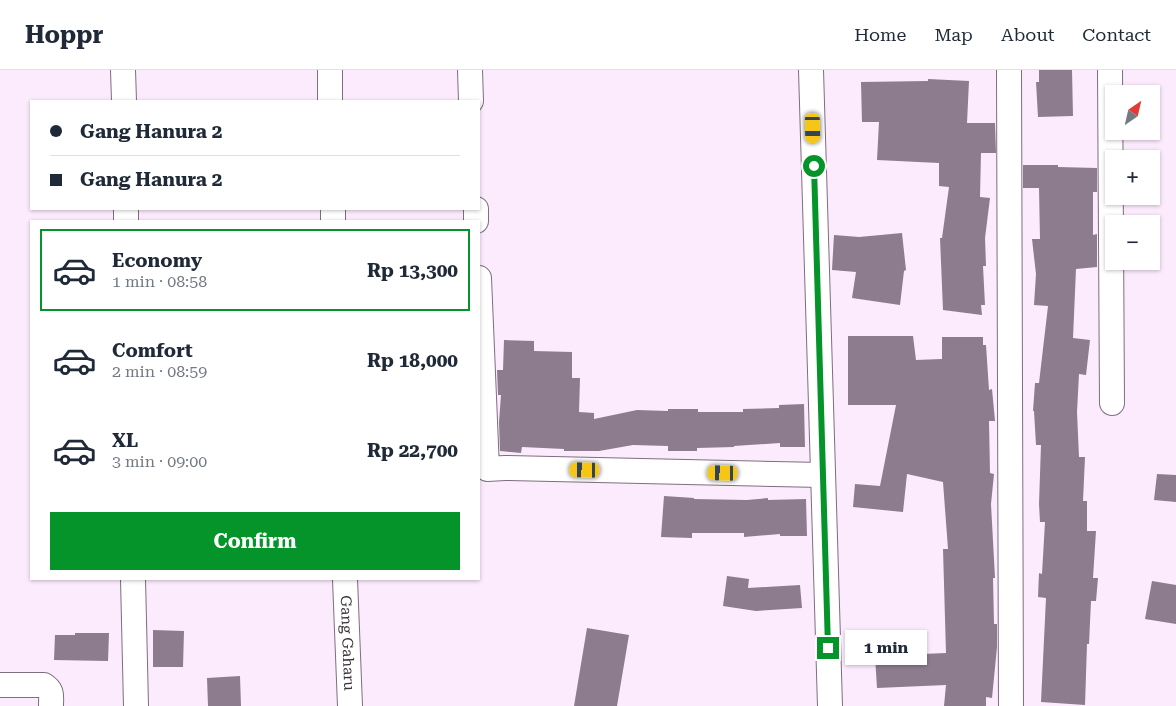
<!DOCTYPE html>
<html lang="en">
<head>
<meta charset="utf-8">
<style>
  :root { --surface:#fff; --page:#f2f2f3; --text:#1f2937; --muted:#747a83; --line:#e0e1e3; --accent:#05942a }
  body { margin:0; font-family:"Roboto Serif",serif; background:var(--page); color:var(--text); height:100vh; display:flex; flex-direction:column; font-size:19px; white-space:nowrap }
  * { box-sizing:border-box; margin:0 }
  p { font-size:16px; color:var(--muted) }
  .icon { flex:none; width:28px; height:28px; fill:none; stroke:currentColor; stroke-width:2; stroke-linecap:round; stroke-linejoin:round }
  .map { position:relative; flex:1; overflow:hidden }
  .sheet { position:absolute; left:30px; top:150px; width:450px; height:360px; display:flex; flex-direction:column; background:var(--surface); border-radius:0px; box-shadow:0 1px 4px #0004 }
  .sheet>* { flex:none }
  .top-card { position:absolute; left:30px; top:30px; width:450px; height:110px; border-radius:0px; box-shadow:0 1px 4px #0004; display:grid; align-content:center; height:110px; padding:0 20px; background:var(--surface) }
  .needle { width:32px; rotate:34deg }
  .tools { position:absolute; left:1105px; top:15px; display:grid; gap:10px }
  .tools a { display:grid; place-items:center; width:55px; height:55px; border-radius:0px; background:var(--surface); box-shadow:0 1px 4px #0004; font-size:25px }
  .end { position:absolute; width:22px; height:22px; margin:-11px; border:6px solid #05942a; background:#fff; box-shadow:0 0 0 2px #fff }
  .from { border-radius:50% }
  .bubble { position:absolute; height:35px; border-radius:0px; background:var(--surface); box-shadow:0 1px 4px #0004; font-size:16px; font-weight:700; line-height:35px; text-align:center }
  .car { position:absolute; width:15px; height:30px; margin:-15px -8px; border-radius:6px; box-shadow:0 0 4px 1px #0007; background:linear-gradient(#f5c518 24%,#345 0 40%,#f5c518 0 76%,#345 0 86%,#f5c518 0) }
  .top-card b { display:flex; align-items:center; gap:18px; height:48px; font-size:19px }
  .top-card b+b { border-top:1px solid var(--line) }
  .top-card i { width:12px; height:12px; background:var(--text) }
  ul { padding:9px 0 0; list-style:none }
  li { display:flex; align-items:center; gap:15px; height:82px; margin:0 10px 8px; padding:0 10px; border:2px solid transparent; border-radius:0px }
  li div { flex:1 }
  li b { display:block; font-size:19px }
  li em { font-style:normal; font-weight:700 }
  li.on { border-color:var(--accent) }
  li>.icon { width:45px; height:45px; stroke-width:1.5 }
  .cta { display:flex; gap:10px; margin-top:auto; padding:10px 20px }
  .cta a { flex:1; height:58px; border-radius:0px; background:var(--accent); color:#fff; font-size:20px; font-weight:700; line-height:58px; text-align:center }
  header { display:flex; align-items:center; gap:30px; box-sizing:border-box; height:70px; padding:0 25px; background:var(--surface); border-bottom:1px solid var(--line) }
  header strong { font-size:24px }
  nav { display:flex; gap:28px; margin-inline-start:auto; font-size:18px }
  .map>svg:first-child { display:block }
</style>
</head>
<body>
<header>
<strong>Hoppr</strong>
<nav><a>Home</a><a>Map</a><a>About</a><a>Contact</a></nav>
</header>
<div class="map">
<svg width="1176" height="636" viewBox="0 0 1176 636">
  <rect width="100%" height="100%" fill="#fceafd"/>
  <path fill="#8c7c8d" d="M1039,0H1072L1073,46L1038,47L1036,12H1039Z
    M928,9L969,11L967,53H995L996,83H981L980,127L990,128L985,168L986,196H983L985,235H981L982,245L943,240L940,168H942L949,117L939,116V93L877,90L879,52H862L861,12L928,11Z
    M1023,95H1058V97L1097,98V122H1093V165L1097,164V197L1076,199L1073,268L1090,270L1086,305L1079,304L1077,342L1079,387H1085L1083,431H1087V461H1096L1093,508H1098L1096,531H1091L1089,574H1087L1085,635L1041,632L1046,528L1038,527L1039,503L1042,504L1045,452H1040L1039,434L1041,375H1036L1034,341H1033L1035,313H1039L1048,236L1034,235L1036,204L1032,169H1040L1039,118H1023Z
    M902,163L906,200L904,201L900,235L852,228L856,202L832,200L834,165L859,167Z
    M848,266H913L916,290L942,289V267H983V275H986L989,320L992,319L995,351H989L990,403L994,404L991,434L995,508H993L994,554H997V577L992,628L986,627V636H944L946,615L877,618L875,586L946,583L943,479H948L943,412L907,404L903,442L853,437L855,414L880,416L896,335H848Z
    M504,270L534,271V281L572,282V308H580L579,342L594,343V349L637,340L668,341V339H698V342H743V339L779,338V335L804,334L805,377H780V373L734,376V377L697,378V381H668V376L633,375L599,381H564V379L522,377L521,383L500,381L499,352L501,325H498L497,300H503Z
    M1157,404L1176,405V432L1154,430Z
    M664,426L694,428V429L747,430L768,428V430L806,429L807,466H780V464L744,467V463H692V468L661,467Z
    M727,506L749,509L748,518L800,515L802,538L756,541L723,536Z
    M1152,511L1176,515V554L1145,549Z
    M587,558L629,565L617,636H574Z
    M153,560L184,561L183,597H153Z
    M75,563H109L108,591L54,590L55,565H75Z
    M240,606L241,636H208L207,608Z"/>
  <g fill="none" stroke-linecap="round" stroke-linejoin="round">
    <g stroke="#7e6e7f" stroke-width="26">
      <g id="street">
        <path d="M123,0L124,31"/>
        <path d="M330,0V31"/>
        <path d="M470,0L471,31"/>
        <path d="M811,0L830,636"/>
        <path d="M1009,0L1011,636"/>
        <path d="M1110,0L1112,333"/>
        <path d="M126,139V151"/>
        <path d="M333,139V151"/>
        <path d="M476,139V151"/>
        <path d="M479,208L487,399L505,398L822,405"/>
        <path d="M133,509L136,636"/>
        <path id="s1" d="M345,509L350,636"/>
        <path d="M0,615H44C53,621 51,625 51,636"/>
      </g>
    </g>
    <use href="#street" stroke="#fff" stroke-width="24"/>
  </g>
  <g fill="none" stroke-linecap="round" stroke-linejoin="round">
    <path stroke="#05942a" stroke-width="6" d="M814,96L828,578"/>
  </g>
  <g text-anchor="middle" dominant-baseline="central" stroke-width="5" stroke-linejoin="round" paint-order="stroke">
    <g font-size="15" fill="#393239" stroke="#fceafd">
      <text stroke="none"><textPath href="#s1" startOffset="64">Gang Gaharu</textPath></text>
    </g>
  </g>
</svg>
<div class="tools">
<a><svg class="needle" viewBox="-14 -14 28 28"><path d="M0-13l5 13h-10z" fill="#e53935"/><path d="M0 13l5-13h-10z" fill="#747a83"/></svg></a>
<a>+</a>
<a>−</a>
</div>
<i class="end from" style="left:814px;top:96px"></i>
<i class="end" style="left:828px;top:578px"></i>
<div class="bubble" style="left:845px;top:560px;width:82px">1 min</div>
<i class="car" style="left:813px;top:58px;rotate:179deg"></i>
<i class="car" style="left:585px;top:400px;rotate:271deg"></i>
<i class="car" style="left:723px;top:403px;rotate:271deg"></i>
<div class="top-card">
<b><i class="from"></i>Gang Hanura 2</b>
<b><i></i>Gang Hanura 2</b>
</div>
<section class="sheet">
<ul>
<li class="on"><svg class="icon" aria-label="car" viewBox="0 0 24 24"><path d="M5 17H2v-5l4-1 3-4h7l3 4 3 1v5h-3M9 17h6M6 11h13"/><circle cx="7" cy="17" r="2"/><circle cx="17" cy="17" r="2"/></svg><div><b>Economy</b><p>1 min · 08:58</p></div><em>Rp 13,300</em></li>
<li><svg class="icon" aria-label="car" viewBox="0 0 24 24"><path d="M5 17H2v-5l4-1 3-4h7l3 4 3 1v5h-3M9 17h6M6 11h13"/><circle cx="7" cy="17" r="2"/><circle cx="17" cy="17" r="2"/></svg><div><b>Comfort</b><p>2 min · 08:59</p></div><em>Rp 18,000</em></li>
<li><svg class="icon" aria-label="car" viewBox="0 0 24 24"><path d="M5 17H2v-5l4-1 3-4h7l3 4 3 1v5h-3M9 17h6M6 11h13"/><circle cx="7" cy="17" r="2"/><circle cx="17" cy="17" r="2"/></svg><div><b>XL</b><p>3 min · 09:00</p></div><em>Rp 22,700</em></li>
</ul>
<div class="cta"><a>Confirm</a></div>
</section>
</div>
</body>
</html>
